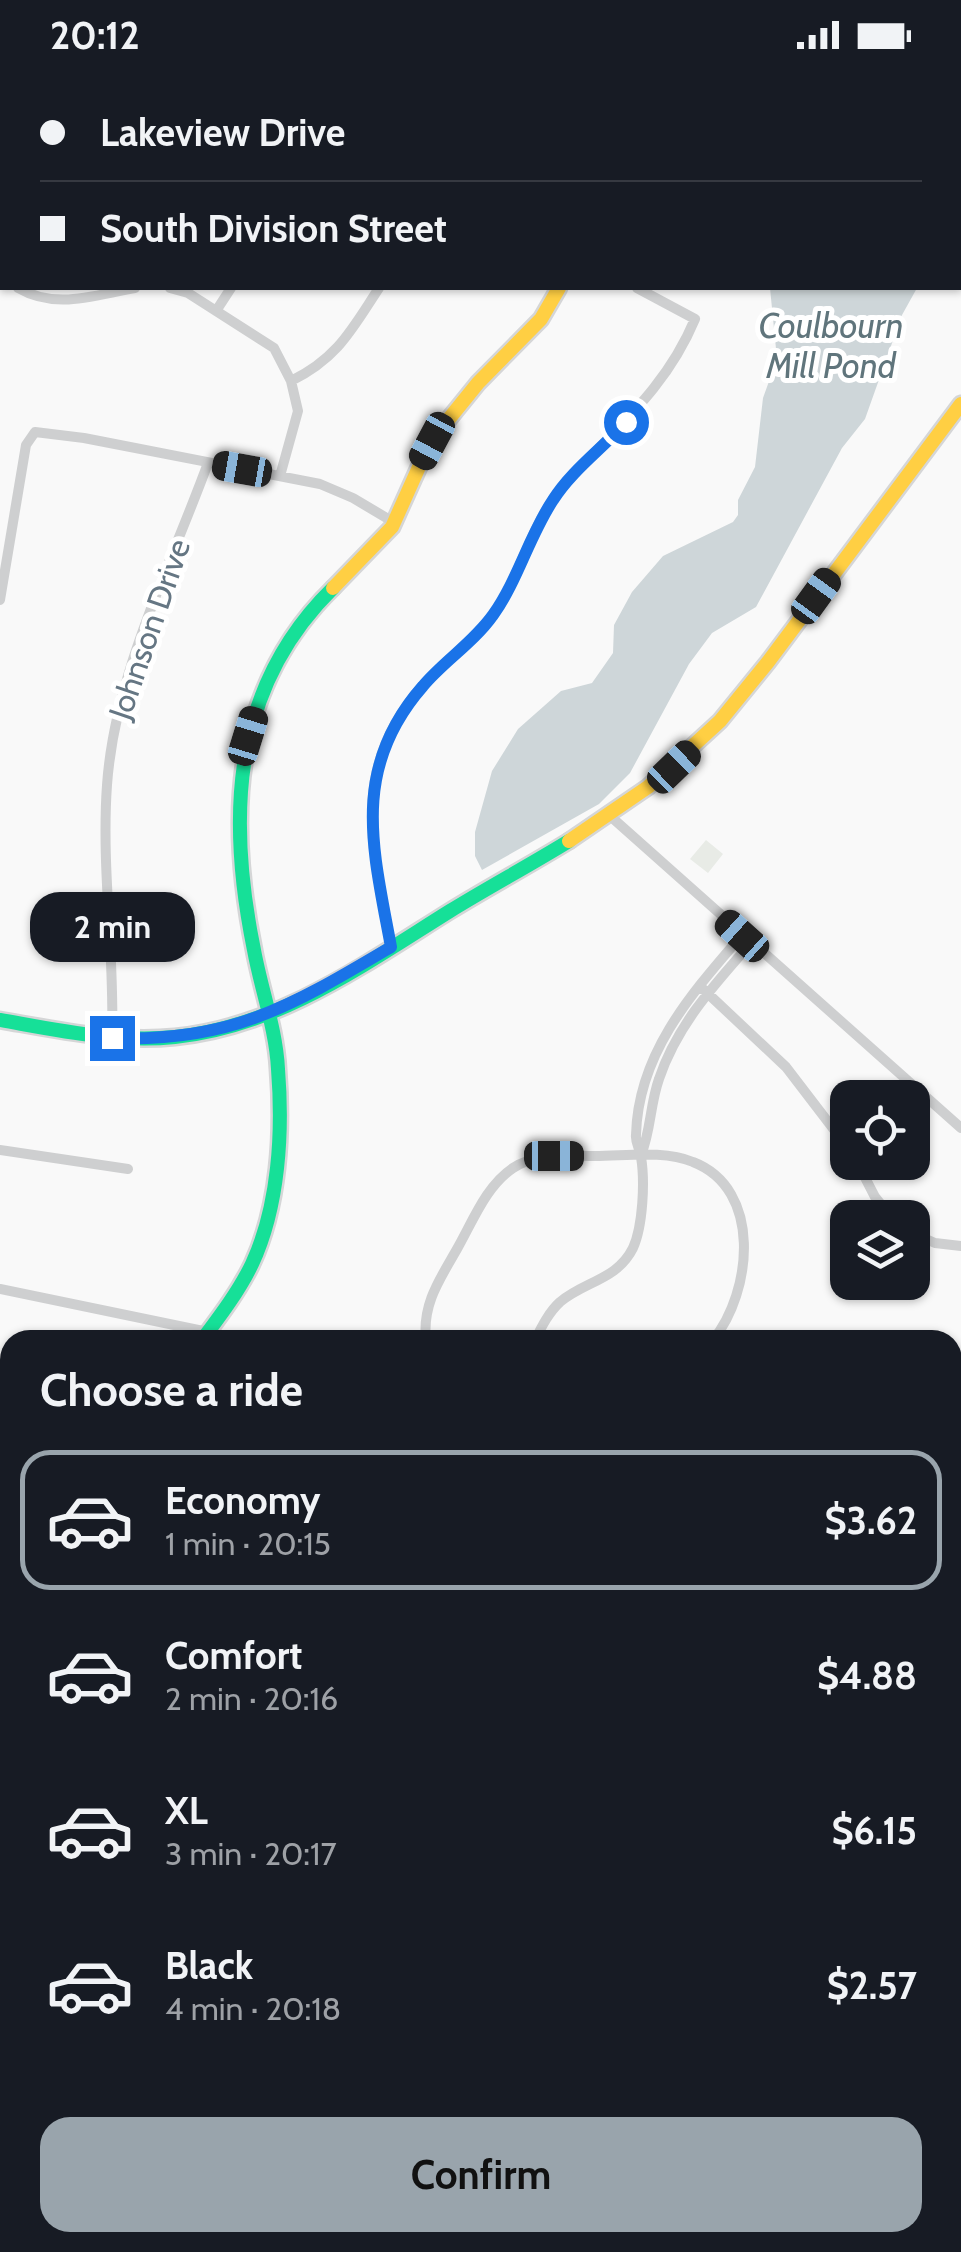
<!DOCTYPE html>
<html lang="en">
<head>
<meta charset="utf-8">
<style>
  :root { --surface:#171b24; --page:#20242c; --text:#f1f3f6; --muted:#9ea1a6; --line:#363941; --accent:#99a4ac }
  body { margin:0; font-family:Cabin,sans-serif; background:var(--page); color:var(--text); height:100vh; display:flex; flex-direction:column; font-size:38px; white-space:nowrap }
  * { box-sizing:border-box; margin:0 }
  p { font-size:32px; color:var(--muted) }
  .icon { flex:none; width:55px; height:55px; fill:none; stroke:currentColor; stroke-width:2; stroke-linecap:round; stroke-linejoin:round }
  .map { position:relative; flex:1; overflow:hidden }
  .sheet { position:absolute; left:0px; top:1260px; width:962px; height:922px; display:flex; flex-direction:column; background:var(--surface); border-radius:30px 30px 0 0; box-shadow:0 2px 8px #0004 }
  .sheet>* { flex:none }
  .hud { position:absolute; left:0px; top:0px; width:962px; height:220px; box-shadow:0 2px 8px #0004; display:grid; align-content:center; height:220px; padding:0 40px; background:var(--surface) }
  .controls { position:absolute; left:830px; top:1010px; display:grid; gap:20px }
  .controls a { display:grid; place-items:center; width:100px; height:100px; border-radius:20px; background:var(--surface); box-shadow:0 2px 8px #0004; font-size:50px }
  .end { position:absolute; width:45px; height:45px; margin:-22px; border:12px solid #1a73e8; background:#fff; box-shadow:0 0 0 5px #fff }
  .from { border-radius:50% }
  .bubble { position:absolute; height:70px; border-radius:30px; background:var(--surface); box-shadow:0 2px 8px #0004; font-size:32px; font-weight:700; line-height:70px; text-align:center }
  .car { position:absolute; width:30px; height:60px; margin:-30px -15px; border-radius:12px; box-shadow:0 0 8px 2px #0007; background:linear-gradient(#222 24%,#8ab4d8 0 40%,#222 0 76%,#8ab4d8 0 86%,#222 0) }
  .hud b { display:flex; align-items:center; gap:35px; height:95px; font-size:38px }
  .hud b+b { border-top:2px solid var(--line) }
  .hud i { width:25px; height:25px; background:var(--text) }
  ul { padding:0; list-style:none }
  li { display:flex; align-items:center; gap:30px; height:140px; margin:0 20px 15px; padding:0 20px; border:5px solid transparent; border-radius:30px }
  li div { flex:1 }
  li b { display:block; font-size:38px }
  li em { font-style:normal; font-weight:700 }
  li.current { border-color:var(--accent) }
  li>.icon { width:90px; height:90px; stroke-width:1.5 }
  h2 { padding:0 40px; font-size:45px; line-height:120px }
  .button { display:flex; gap:20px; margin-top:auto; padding:20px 40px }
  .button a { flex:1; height:115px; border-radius:30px; background:var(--accent); color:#111; font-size:40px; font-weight:700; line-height:115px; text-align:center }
  .status { display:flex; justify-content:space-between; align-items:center; height:70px; padding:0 50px; background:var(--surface); direction:ltr }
  .status svg { height:28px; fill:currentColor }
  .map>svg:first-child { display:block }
</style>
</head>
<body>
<div class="status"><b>20:12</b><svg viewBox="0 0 49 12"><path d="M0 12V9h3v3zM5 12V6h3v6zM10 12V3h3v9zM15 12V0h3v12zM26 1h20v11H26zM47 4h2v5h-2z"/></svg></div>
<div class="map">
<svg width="961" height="2182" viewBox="0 0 961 2182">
  <rect width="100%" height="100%" fill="#f9f9f9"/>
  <path fill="#e8e9e9" d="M953,2136L961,2145V2182H431L441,2172H952Z"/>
  <path fill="#e8ebe6" d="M706,770L723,784L708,803L690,789Z
    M952,1606L961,1608V1846L952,1835Z"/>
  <path fill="#ced6d9" d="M770,218H917L902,245L865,349L842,378L756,537L712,563L689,594L630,703L599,734L482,800L475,786V762L492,701L518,659L561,621L592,613L613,583L614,555L632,522L663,486L733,452L738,445V430L755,397L763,328L777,289Z
    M10,1755V1958L0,1951V1763Z
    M89,2173H161L156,2182H86Z"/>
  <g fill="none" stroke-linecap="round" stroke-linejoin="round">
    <g stroke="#d5d6d7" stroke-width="19">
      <path id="fast" d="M0,950C57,960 116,973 175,967C278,957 365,894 450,841C489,817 530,795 569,771
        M202,1270C220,1246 239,1221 252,1194C279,1136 283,1062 278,999C276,959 261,919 254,880C227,748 231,618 333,518
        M145,2172L159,2182"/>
    </g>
    <g stroke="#d5d6d7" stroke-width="19">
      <path id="slow" d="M333,518L392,457L419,397L444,355L478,313L541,249L559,218
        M569,771L648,717L720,651L768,592L961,334"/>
    </g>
    <g stroke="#d5d6d7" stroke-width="19">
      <path id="jam" d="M0,2039L10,2046
        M0,2077L10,2084
        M200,2172L215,2182"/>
    </g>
    <path stroke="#cecfd0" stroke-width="10" d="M94,0L98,2
      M374,0L379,2
      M25,2L28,0
      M797,2L799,0
      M0,27L2,24
      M0,202L2,204
      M18,218C56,240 94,225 135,218
      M170,218L188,223L274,278L291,311L298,341L280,406
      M216,241L231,218
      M291,311C338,288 352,259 379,218
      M0,530L26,375L35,362L84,368L320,414L353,428L395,453
      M609,745L961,1058
      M391,877C372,777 348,695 426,612C447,589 473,572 491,548C521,507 530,453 564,415C614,359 665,321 695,249L637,218
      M703,919L786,997L848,1078
      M112,968C115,884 101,799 107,715C115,603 170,497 208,393
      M0,1080L128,1099
      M641,1085C651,1061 650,1034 659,1009C677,955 714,915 751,873
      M857,1092L875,1127L892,1148
      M912,1163L935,1173L961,1176
      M0,1219L208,1262
      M426,1270C422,1234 440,1209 457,1179C473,1151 486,1116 513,1098C537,1082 568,1086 595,1086C626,1086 664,1080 693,1092C763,1119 752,1222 713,1270
      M535,1270C542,1256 549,1242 560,1232C585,1211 617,1210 633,1178C643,1156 645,1111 641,1087C640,1078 635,1073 636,1065C638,983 692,923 742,865
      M0,1334L10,1337
      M952,1426L961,1425
      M0,1449L10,1451
      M952,1544L961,1547
      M0,1563L10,1565
      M0,1679L10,1682
      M0,1716L10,1702
      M0,1973L10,1980
      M754,2172L763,2182"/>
    <use href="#fast" stroke="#16e098" stroke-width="14"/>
    <use href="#slow" stroke="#ffcf43" stroke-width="14"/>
    <use href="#jam" stroke="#f24e42" stroke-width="14"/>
    <path stroke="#c3c5c6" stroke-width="2.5" stroke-dasharray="15 8" stroke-linecap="butt" d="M0,1998L10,2004
      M266,2172L281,2182"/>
  </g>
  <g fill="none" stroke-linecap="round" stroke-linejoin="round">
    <path stroke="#1a73e8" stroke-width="12" d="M112,968C231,973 293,935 391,877C373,779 350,699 423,616C444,591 473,573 493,545C518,510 529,466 553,430C572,400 603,378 626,352"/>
  </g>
  <g text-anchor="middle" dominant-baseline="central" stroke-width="10" stroke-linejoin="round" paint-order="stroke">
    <g font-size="32" fill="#657683" stroke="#fff">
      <text transform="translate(149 559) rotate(-71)">Johnson Drive</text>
    </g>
    <g font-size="35" font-style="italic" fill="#60757c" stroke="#fff">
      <text x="831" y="255">Coulbourn<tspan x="831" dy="40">Mill Pond</tspan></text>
    </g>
  </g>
</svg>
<div class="controls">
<a><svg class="icon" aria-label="locate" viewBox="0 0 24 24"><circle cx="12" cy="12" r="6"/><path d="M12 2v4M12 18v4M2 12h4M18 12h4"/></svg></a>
<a><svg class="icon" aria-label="layers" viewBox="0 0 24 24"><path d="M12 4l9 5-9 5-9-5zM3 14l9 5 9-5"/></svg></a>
</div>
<i class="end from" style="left:626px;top:352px"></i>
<i class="end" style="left:112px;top:968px"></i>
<div class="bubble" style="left:30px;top:822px;width:165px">2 min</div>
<i class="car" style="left:432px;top:371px;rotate:208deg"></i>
<i class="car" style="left:242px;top:399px;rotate:280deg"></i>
<i class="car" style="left:816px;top:526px;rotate:36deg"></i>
<i class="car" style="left:248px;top:666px;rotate:17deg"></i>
<i class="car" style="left:674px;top:697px;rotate:46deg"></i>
<i class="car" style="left:742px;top:866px;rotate:312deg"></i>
<i class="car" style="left:554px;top:1086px;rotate:90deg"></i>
<div class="hud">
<b><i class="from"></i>Lakeview Drive</b>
<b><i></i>South Division Street</b>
</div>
<section class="sheet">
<h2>Choose a ride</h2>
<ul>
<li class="current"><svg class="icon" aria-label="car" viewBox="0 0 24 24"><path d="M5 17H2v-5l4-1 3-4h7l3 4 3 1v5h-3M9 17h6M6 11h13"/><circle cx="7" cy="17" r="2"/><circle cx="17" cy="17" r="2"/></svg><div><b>Economy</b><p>1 min · 20:15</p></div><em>$3.62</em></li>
<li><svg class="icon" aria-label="car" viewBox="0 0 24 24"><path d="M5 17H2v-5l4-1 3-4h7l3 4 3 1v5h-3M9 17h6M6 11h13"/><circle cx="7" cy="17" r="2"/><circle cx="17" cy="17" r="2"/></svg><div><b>Comfort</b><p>2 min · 20:16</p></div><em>$4.88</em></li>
<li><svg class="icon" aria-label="car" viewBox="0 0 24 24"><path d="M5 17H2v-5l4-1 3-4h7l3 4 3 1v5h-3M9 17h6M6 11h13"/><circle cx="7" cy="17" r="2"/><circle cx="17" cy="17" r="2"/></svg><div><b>XL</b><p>3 min · 20:17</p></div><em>$6.15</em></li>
<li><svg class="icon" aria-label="car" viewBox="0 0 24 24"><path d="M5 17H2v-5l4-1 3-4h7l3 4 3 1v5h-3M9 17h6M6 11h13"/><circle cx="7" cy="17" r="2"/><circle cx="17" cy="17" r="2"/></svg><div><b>Black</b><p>4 min · 20:18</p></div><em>$2.57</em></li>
</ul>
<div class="button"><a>Confirm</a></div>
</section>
</div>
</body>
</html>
